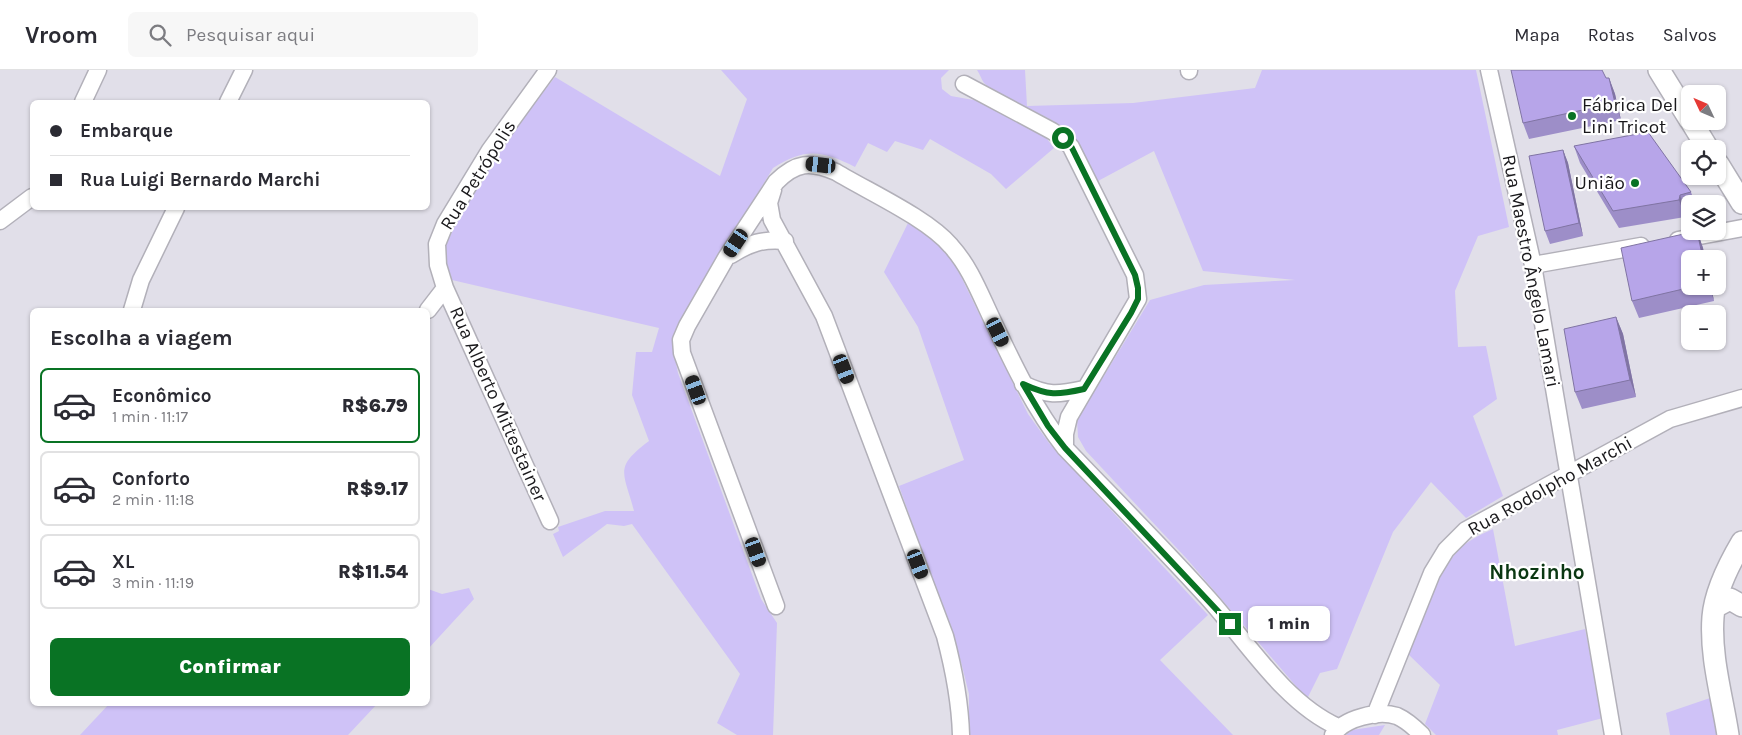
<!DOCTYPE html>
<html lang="pt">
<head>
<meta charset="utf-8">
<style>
  :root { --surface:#fff; --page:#f7f7f7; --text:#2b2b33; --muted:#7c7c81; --line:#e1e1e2; --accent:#097324 }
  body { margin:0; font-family:Karla,sans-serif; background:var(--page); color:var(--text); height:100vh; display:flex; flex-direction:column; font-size:19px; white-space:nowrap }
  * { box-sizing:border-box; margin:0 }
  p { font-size:16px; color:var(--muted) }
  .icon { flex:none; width:28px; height:28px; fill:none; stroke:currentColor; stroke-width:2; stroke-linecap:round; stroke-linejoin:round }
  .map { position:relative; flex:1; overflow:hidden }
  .side { position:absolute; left:30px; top:238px; width:400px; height:398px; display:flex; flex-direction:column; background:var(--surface); border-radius:8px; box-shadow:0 1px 4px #0004 }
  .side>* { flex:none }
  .top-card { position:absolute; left:30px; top:30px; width:400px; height:110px; border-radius:8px; box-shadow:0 1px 4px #0004; display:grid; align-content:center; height:110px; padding:0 20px; background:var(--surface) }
  .needle { width:32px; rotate:314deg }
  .controls { position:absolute; left:1681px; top:15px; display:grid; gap:10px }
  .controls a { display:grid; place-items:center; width:45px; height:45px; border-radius:8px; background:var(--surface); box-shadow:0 1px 4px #0004; font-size:25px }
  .end { position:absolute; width:22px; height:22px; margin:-11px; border:6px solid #097324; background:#fff; box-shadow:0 0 0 2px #fff }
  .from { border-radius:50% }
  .bubble { position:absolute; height:35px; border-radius:8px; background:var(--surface); box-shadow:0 1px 4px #0004; font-size:16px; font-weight:800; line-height:35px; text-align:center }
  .car { position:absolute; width:15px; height:30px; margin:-15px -8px; border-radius:6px; box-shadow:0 0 4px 1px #0007; background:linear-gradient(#222 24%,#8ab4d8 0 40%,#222 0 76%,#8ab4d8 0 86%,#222 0) }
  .top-card b { display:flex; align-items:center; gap:18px; height:48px; font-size:19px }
  .top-card b+b { border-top:1px solid var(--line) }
  .top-card i { width:12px; height:12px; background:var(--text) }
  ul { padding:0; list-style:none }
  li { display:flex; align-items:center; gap:15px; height:75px; margin:0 10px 8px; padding:0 10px; border:2px solid var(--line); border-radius:8px }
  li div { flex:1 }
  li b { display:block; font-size:19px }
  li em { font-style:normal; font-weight:800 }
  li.active { border-color:var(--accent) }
  li>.icon { width:45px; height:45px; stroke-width:1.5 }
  h2 { padding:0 20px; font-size:22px; line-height:60px }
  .cta { display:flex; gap:10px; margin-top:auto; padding:10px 20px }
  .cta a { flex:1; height:58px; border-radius:8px; background:var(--accent); color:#fff; font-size:20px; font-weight:800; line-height:58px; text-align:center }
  header { display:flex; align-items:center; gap:30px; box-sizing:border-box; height:70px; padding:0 25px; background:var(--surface); border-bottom:1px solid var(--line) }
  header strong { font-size:24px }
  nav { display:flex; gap:28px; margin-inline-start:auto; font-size:18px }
  .search { width:350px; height:45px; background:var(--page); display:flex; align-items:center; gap:12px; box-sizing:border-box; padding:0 18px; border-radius:8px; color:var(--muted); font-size:19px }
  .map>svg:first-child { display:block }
</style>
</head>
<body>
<header>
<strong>Vroom</strong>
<div class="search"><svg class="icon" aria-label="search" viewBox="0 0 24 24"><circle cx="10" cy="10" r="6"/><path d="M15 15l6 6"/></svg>Pesquisar aqui</div>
<nav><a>Mapa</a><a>Rotas</a><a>Salvos</a></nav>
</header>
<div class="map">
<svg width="1742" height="665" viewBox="0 0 1742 665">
  <rect width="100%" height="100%" fill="#e1dfe9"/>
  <path fill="#cfc2f7" d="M721,0H949L941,8L942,19L951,26L979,31L1044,65L1054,78L1006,119L991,104L930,69L923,80L895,71L887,82L868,73L855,97C821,80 805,78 773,98L675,262L673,278L678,303L761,529L777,553L773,665H737L717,653L740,604L632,454L624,456L607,454L563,487L553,464L559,461L558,457L605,441H634C624,402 613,398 649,371L632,325L636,282H652L659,258L452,210L445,195L444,177L453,160L490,91L555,7L720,106L747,29Z
    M977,0H1025L1027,36L1133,33L1255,18L1262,0H1476L1509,157L1478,166L1455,221L1458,277L1486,276L1497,329L1473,346L1503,426L1466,448L1431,412L1393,462L1337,599L1320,603L1307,629L1187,489L1086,381L1078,367L1077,350L1150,230L1204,215L1295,210L1203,201L1154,81L1098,111C1088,94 1080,71 1065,59C1044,42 1001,30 984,13C981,9 980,4 977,0Z
    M908,153L930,164L951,186L1028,344L1049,373L1208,545L1160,590L1233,665H969V624L961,592L899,416L964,390L918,257L884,202Z
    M1493,459L1515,576L1585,559L1603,648L1557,660L1558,665H1436L1425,654L1440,615L1408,584C1421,554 1436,505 1457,482C1466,471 1480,465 1493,459Z
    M469,518L474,529L428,579V519L442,524Z
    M1713,627L1718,665H1670L1666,643Z
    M110,633V632L378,633L348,665H80Z
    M1385,655L1379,665H1346L1352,660Z"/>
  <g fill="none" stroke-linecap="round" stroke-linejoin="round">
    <g stroke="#b2b0b9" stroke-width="19">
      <path id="minor" d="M548,0L490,80L445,154L437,174L438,195L445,218L550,451
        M1189,0V1
        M1489,0L1533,195L1613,665
        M964,14L1052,61L1063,68L1071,77L1135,205L1138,229L1069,347L1065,364V378
        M83,32L98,0
        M228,32L244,0
        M773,120L769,133L772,150L824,246L945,566C954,600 960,630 961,665
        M0,151L32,127
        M1678,170L1742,158
        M731,185C750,173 762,169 785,171
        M1533,195L1641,176
        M132,240L141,210L176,138
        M428,240L445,218
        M1023,314C1048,326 1057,325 1084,319
        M776,536L682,283L681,270L687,256L726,188L776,112C796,92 810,91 836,102C869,122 927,148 951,176C970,197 980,224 992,249C1013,294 1034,338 1065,378C1112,427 1161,476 1207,527C1246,570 1284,633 1338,657
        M1375,645L1432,503L1446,480L1466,460L1670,349L1742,328
        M1333,665C1344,648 1378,640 1397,646C1406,650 1415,658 1422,665"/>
    </g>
    <g stroke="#b2b0b9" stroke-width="24">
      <path id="major" d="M1659,0L1690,50
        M1691,51L1708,79
        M1718,94L1742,133
        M1715,537L1730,529L1742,536
        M1728,665C1722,626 1710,586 1713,547C1715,521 1729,494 1742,472"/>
    </g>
    <use href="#minor" stroke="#fff" stroke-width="16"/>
    <use href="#major" stroke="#fff" stroke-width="21"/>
  </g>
  <path fill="#9d8ec8" d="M1606,8H1609L1615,24L1621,50L1529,69L1523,53Z
    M1574,76L1691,122L1695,134H1690V142L1686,143L1685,147L1619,158L1580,93Z
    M1563,80L1568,93L1583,166L1550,174L1545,161Z
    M1697,161L1703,178L1705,189H1690V216H1711L1714,231L1639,248L1632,231Z
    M1616,247L1623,264L1636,327L1582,339L1575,322Z"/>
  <path fill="#8074a3" d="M1609,8L1615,24L1621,50L1615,33Z
    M1563,80L1568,93L1583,166L1579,153Z
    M1680,125L1686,143L1685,147L1679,130Z
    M1697,161L1703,178L1705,189H1703Z
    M1709,216H1711L1714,231Z
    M1616,247L1623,264L1636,327L1630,310Z"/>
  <path fill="#b7a5e9" stroke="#8074a3" d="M1511,0H1602L1606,8H1609L1615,33L1523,53Z
    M1648,62L1691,122L1680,125L1679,130L1613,141L1574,76Z
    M1563,80L1579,153L1545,161L1529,86Z
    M1697,161L1703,189H1690V216H1696L1632,231L1621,178Z
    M1616,247L1630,310L1575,322L1564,259Z"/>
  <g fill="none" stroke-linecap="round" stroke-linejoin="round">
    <path stroke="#097324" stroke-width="6" d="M1063,68L1071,76L1135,205L1138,218V229L1131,243L1084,319C1057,325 1049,326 1023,314L1048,356L1065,378L1230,554"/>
  </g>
  <g fill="#097324" stroke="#fff" stroke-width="2">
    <circle cx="1572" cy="46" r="5"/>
    <circle cx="1635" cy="113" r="5"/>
  </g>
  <g text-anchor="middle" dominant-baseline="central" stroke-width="4.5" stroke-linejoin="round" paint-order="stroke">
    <g font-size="19" fill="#19181b" stroke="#fff" text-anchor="start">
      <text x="1582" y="35">Fábrica Del<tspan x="1582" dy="22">Lini Tricot</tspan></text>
      <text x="1625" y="113" text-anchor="end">União</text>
    </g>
    <g font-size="19" fill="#19181b" stroke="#fff">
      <text transform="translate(478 105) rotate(-58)">Rua Petrópolis</text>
      <text transform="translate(1531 201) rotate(79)">Rua Maestro Ângelo Lamari</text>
      <text transform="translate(498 334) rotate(66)">Rua Alberto Mittestainer</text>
      <text transform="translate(1550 416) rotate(-29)">Rua Rodolpho Marchi</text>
    </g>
    <g font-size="21" font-weight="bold" fill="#0a3712" stroke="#fff">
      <text x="1537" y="502">Nhozinho</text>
    </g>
  </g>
</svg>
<div class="controls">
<a><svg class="needle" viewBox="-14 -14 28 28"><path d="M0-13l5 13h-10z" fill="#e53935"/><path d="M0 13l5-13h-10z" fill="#7c7c81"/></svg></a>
<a><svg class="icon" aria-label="locate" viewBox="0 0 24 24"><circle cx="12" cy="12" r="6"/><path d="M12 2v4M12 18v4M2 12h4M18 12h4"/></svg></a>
<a><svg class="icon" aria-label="layers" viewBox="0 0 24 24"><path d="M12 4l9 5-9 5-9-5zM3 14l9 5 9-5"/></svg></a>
<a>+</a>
<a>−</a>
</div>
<i class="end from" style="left:1063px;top:68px"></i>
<i class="end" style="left:1230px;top:554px"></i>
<div class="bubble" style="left:1248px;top:536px;width:82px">1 min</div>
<i class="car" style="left:821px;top:95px;rotate:276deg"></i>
<i class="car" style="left:736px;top:173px;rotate:214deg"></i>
<i class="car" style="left:998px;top:262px;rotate:154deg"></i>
<i class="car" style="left:844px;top:299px;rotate:159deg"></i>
<i class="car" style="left:696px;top:320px;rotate:340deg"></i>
<i class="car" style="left:756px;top:482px;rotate:160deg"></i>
<i class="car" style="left:918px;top:494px;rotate:159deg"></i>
<div class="top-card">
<b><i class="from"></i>Embarque</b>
<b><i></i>Rua Luigi Bernardo Marchi</b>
</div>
<section class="side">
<h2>Escolha a viagem</h2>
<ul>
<li class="active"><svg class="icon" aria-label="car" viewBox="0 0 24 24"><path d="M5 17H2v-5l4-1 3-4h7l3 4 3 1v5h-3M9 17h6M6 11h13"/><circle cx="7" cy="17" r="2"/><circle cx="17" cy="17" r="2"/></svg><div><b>Econômico</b><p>1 min · 11:17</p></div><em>R$6.79</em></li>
<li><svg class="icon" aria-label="car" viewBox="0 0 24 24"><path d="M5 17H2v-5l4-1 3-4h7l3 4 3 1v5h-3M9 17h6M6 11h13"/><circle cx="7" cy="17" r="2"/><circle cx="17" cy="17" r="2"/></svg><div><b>Conforto</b><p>2 min · 11:18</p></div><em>R$9.17</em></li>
<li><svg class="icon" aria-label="car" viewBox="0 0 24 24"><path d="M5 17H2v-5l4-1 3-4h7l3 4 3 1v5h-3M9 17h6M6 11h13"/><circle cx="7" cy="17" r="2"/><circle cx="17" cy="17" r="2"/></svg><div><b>XL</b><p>3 min · 11:19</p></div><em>R$11.54</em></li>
</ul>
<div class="cta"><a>Confirmar</a></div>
</section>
</div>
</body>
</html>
